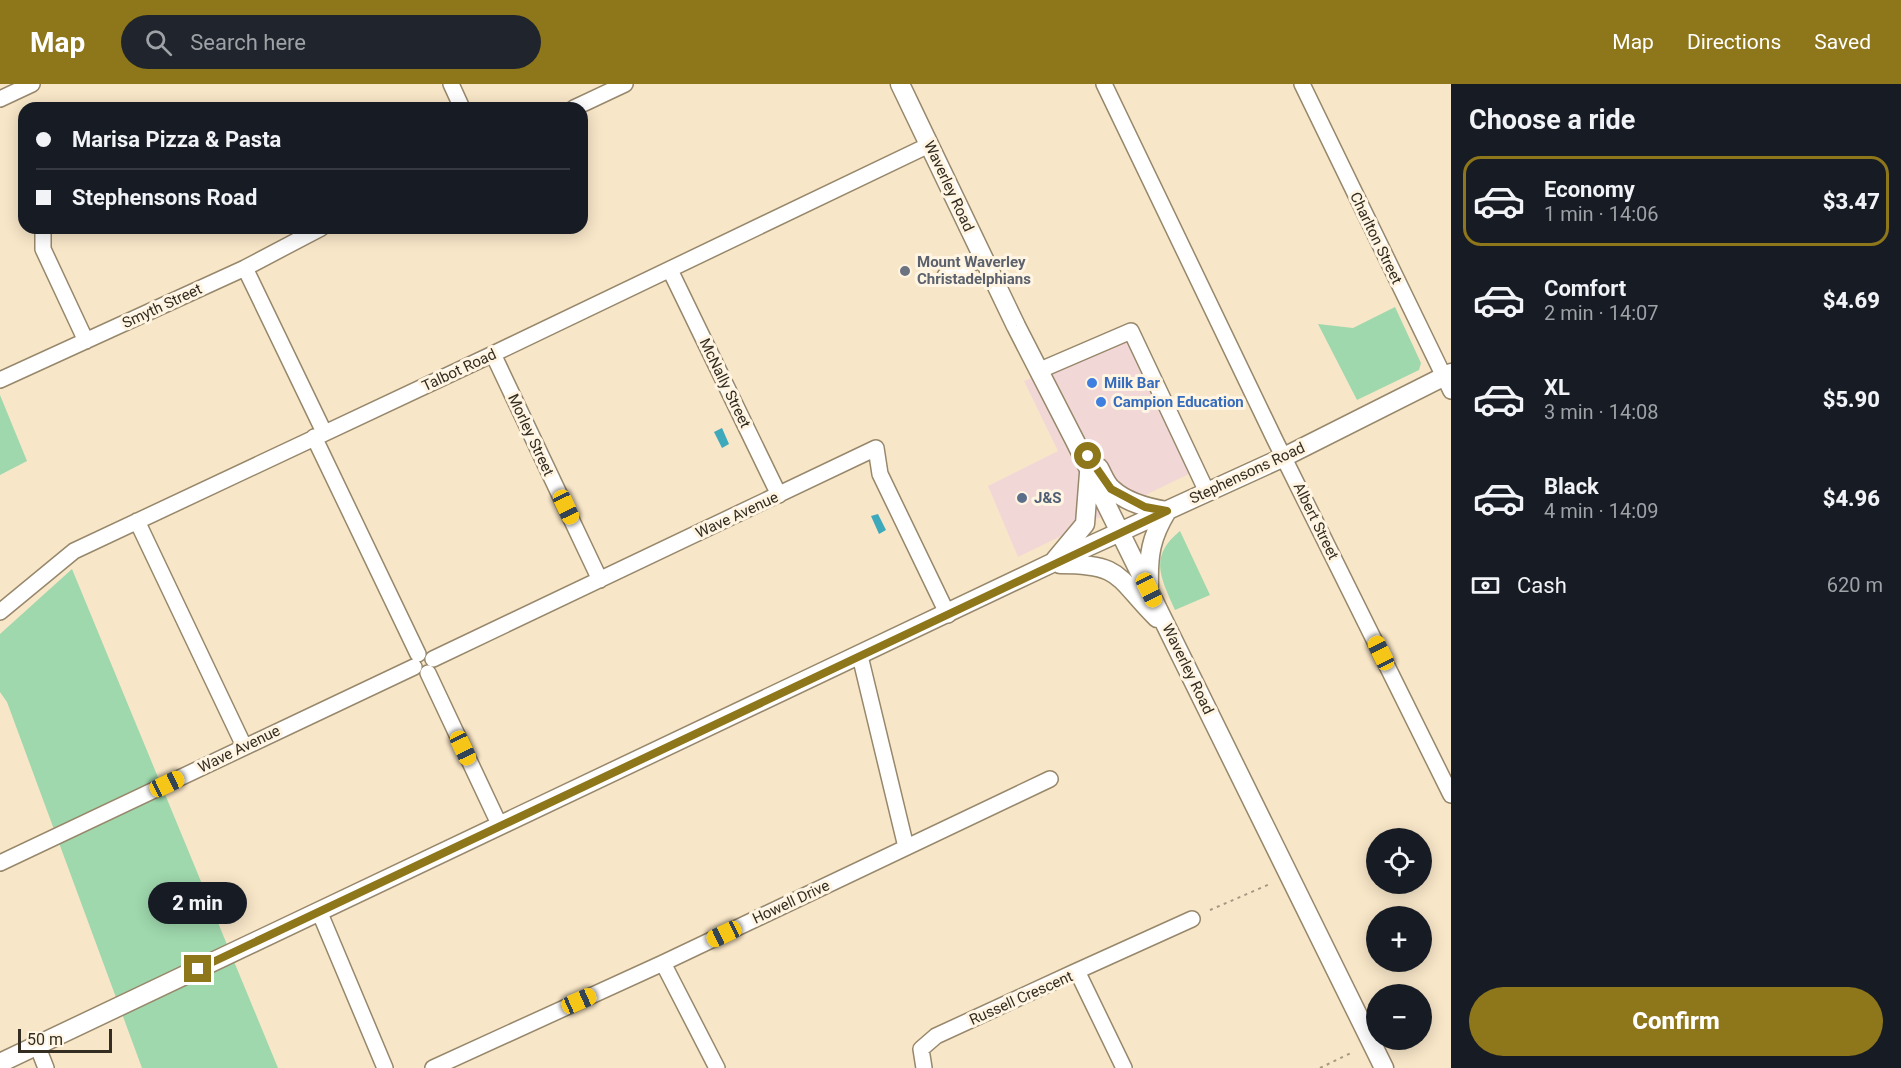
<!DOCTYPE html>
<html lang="en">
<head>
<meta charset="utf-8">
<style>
  :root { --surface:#171b24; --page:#20242c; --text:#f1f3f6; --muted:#9ea1a6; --line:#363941; --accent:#8e761a }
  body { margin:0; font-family:Roboto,sans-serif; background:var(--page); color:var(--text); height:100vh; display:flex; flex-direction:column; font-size:22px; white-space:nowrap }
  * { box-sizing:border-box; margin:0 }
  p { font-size:20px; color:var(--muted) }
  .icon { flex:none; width:33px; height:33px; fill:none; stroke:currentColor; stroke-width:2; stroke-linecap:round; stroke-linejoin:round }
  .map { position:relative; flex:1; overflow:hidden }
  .panel { display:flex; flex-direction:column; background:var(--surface); width:450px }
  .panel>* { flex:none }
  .hud { position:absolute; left:18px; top:18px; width:570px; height:132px; border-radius:18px; box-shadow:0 3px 15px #0003; display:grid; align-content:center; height:132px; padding:0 18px; background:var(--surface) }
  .buttons { position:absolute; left:1366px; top:744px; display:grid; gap:12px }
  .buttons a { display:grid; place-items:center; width:66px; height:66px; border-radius:50%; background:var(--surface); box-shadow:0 3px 15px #0003; font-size:30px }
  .scale { position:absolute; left:18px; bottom:15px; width:94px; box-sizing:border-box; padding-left:6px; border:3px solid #342d22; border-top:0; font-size:16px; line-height:21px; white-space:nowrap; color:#342d22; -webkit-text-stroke:4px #fff5e2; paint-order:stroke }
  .end { position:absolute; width:27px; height:27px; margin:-14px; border:8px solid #8e761a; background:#fff; box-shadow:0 0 0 3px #fff }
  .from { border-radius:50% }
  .bubble { position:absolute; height:42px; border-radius:21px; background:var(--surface); box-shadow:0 3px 15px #0003; font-size:20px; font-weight:800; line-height:42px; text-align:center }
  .car { position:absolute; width:18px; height:36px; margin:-18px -9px; border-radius:8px; box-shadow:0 0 4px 2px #0007; background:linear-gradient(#f5c518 24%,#345 0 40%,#f5c518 0 76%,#345 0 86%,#f5c518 0) }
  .hud b { display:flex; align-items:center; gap:21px; height:57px; font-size:22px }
  .hud b+b { border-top:2px solid var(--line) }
  .hud i { width:15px; height:15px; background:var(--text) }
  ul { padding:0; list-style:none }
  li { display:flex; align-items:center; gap:18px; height:90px; margin:0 12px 9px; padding:0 6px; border:3px solid transparent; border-radius:18px }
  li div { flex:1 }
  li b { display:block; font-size:22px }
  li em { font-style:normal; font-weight:800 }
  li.on { border-color:var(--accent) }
  li>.icon { width:54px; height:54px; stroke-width:1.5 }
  h2 { padding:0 18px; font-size:27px; line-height:72px }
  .pay { display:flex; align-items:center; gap:15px; height:66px; padding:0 18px; font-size:22px }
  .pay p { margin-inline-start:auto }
  .cta { display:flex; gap:12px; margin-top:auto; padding:12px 18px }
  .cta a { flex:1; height:69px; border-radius:36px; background:var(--accent); color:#fff; font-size:24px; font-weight:800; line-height:69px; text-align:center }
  header { display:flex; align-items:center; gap:36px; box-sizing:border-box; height:84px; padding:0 30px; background:var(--accent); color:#fff }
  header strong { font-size:28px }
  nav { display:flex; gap:33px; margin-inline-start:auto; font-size:21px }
  .search { width:420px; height:54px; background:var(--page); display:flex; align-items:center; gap:15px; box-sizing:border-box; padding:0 21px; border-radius:33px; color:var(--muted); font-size:22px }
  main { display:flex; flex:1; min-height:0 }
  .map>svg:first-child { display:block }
</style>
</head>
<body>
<header>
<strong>Map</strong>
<div class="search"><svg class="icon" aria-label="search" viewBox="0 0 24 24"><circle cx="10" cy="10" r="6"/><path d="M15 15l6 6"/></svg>Search here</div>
<nav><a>Map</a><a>Directions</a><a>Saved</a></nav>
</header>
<main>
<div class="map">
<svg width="1451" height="984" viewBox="0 0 1451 984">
  <rect width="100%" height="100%" fill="#f8e6c8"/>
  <path fill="#f2d7d7" d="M1129,253L1191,389L1018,473L988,402L1058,367L1024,297Z"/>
  <path fill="#9fd8ad" d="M1395,223L1421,279L1419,286L1357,316L1318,240L1353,244Z
    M0,311L27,377L0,391Z
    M1180,447L1210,511L1175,526C1161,494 1148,473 1180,447Z
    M72,485L278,984H142L7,618L0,608V550Z"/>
  <path fill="#3ea9ba" d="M722,344L729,360L722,364L714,348Z
    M878,430L886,446L879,450L871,432Z"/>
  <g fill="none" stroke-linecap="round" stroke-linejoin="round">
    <g stroke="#97876b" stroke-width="18">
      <path id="minor" d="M451,0L462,24
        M1104,0L1275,356L1451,711
        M1302,0L1451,307
        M0,15L32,0
        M574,24L625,0
        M43,147V165L86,257
        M245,184L324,348
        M670,186L779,411
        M945,192L983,174
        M493,270L600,496
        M1038,287L1131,247L1207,408
        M0,296L245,184L321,144
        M314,353L418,570
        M137,437L244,662
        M0,528L74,467L493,270L929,61
        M860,572L906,763
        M433,575L876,364L880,390L948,531
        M428,589L500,742
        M0,779L414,583
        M319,827L385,984
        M663,879L717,984
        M1077,887L1192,835
        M37,961L46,984
        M433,984L663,879L1050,695
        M924,984L921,965L936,952L1077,887L1124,984"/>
    </g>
    <g stroke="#97876b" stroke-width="21">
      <path id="major" d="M900,0L1016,242L1075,357L1384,984
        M1099,384C1103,391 1106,400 1112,405C1127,419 1148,424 1167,427
        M1055,476L1085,440L1089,389
        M1060,480C1123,480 1116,493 1157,534
        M1149,502C1148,471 1151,453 1167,427
        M0,979L1052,479L1284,373L1451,289"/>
    </g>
    <path stroke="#a59781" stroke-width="2" stroke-dasharray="3 4.5" stroke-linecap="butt" d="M1210,826L1270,800
      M1320,984L1353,968"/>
    <use href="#minor" stroke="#fff" stroke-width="15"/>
    <use href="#major" stroke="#fff" stroke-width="18"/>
  </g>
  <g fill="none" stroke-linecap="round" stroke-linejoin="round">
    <path stroke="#8e761a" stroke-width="8" d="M198,885L1167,427L1145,423L1111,405L1088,372"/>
  </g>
  <circle fill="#6b7280" stroke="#fff5e2" stroke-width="2" cx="905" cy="187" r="6"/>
  <g fill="#3f7fe0" stroke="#fff5e2" stroke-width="2">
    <circle cx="1092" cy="299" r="6"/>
    <circle cx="1101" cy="318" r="6"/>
  </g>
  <circle fill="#5c6f8a" stroke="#fff5e2" stroke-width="2" cx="1022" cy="414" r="6"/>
  <g text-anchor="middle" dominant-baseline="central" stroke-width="6" stroke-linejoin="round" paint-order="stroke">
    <g font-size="15" fill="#342d22" stroke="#fff5e2">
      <text transform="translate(949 102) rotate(65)">Waverley Road</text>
      <text transform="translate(1376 154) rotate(64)">Charlton Street</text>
      <text transform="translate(162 222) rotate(-25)">Smyth Street</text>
      <text transform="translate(459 286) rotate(-25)">Talbot Road</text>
      <text transform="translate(725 299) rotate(64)">McNally Street</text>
      <text transform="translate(531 351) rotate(65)">Morley Street</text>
      <text transform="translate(1247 389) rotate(-25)">Stephensons Road</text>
      <text transform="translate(737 431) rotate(-25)">Wave Avenue</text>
      <text transform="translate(1316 437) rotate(64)">Albert Street</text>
      <text transform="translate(1188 585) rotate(64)">Waverley Road</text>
      <text transform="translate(239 665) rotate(-26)">Wave Avenue</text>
      <text transform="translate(791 818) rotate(-25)">Howell Drive</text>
      <text transform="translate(1021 914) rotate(-24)">Russell Crescent</text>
    </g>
    <g font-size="15" font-weight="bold" fill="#5b616d" stroke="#fff5e2" text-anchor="start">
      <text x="917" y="178">Mount Waverley<tspan x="917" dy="17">Christadelphians</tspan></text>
    </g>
    <g font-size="15" font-weight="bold" fill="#366cbe" stroke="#fff5e2" text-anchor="start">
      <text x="1104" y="299">Milk Bar</text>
      <text x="1113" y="318">Campion Education</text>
    </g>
    <g font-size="15" font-weight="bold" fill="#4e5e75" stroke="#fff5e2" text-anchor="start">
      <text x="1034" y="414">J&amp;S</text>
    </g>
  </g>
</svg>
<div class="buttons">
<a><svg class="icon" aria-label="locate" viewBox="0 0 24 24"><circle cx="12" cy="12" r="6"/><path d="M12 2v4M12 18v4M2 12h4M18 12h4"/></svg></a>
<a>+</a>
<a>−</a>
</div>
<div class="scale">50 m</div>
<i class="end from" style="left:1088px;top:372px"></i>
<i class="end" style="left:198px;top:885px"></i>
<div class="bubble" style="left:148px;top:798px;width:99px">2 min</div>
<i class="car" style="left:566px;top:423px;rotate:155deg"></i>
<i class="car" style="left:1149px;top:506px;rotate:154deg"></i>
<i class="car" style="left:1381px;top:569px;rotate:334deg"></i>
<i class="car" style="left:463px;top:664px;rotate:155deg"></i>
<i class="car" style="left:167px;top:700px;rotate:65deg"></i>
<i class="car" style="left:724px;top:850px;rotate:245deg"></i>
<i class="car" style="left:579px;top:917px;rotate:66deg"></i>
<div class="hud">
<b><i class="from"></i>Marisa Pizza &amp; Pasta</b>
<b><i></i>Stephensons Road</b>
</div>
</div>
<section class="panel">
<h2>Choose a ride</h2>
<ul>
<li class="on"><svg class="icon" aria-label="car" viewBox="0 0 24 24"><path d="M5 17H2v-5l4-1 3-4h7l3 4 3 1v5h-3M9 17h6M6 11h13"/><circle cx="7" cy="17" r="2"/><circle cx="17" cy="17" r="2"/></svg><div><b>Economy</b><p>1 min · 14:06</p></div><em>$3.47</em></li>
<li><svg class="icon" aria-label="car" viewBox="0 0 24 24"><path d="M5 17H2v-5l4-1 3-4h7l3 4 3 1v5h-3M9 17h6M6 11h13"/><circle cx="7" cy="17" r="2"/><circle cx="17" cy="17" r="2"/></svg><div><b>Comfort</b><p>2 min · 14:07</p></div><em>$4.69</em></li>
<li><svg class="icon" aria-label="car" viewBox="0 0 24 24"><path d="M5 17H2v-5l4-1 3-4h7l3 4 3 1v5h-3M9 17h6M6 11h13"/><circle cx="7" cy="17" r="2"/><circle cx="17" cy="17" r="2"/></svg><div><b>XL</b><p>3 min · 14:08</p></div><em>$5.90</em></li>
<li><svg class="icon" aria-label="car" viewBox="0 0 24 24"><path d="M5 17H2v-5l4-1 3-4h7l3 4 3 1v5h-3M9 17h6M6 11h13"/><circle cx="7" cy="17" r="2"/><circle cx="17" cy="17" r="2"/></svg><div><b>Black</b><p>4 min · 14:09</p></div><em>$4.96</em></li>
</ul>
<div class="pay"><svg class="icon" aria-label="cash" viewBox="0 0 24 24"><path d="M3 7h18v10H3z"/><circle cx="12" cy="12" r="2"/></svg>Cash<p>620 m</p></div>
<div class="cta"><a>Confirm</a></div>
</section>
</main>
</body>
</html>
